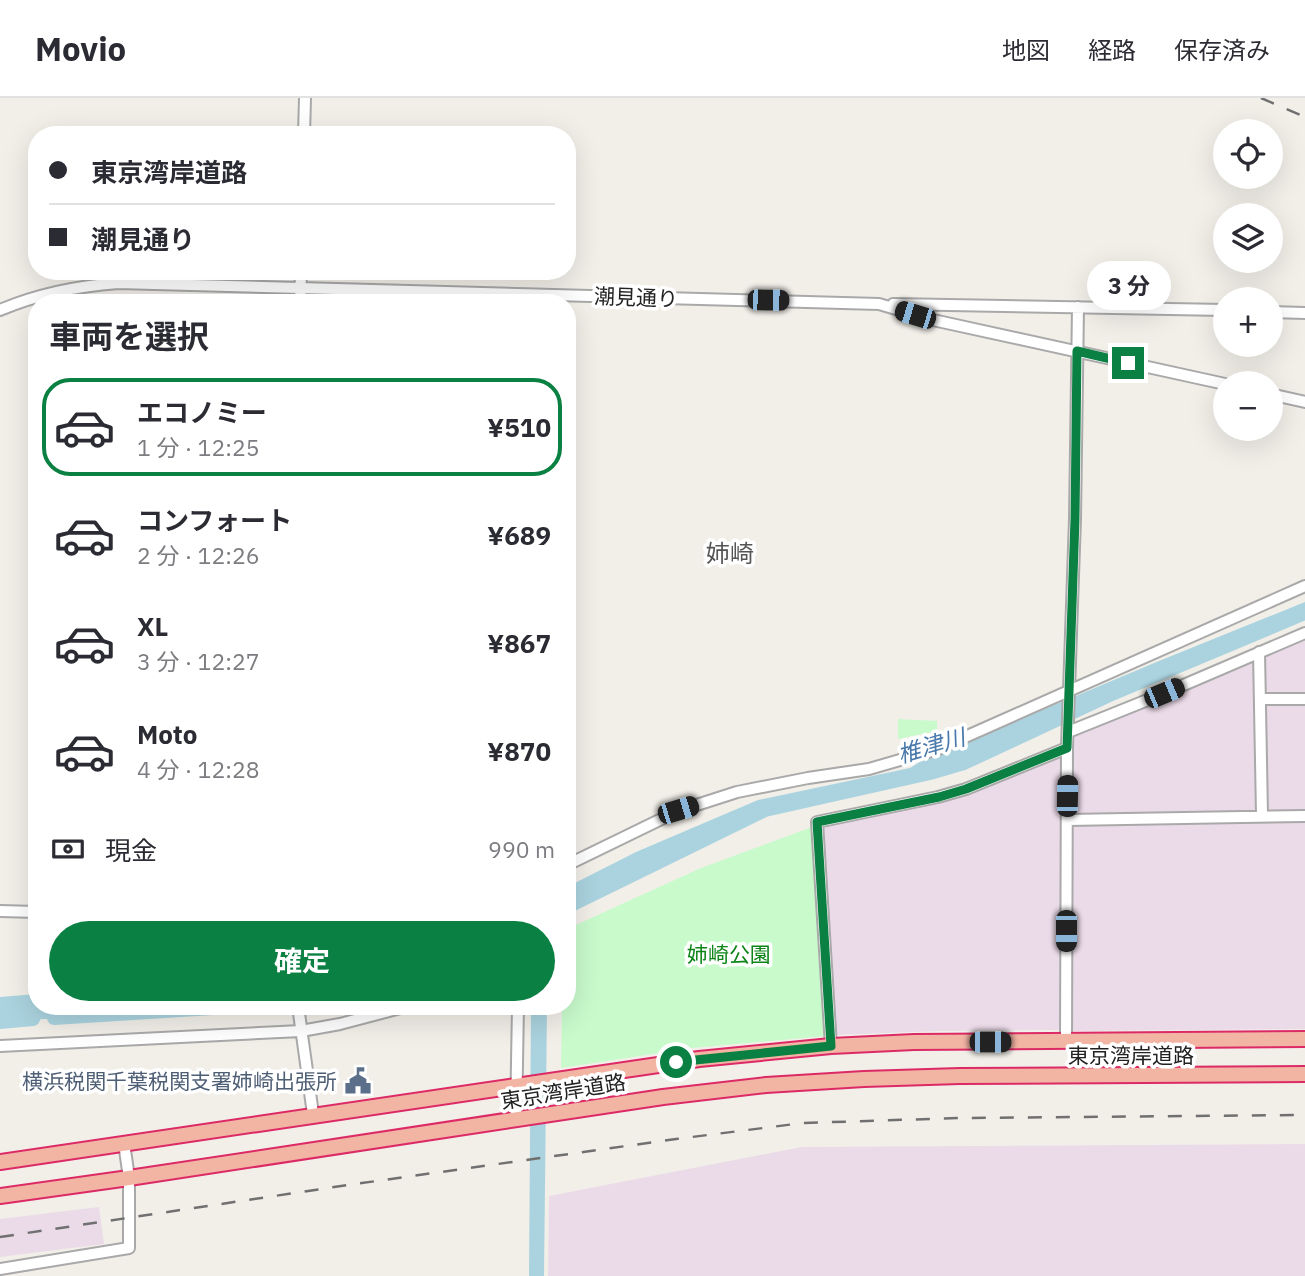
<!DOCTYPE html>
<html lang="ja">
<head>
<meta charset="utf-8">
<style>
  :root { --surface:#fff; --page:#f7f7f7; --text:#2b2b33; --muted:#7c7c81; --line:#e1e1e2; --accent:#0b8043 }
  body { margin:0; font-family:"IBM Plex Sans","Noto Sans JP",sans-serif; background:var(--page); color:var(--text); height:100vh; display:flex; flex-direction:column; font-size:26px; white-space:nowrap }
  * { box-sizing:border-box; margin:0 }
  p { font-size:23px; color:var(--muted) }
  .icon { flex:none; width:38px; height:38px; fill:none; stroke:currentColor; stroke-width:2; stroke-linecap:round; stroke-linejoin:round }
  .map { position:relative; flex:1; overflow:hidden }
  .side { position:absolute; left:28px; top:196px; width:548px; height:721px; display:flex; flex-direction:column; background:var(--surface); border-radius:28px; box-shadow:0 7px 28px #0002 }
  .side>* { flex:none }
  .hud { position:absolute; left:28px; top:28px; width:548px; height:154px; border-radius:28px; box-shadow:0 7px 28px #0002; display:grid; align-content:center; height:154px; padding:0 21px; background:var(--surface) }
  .fabs { position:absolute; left:1213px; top:21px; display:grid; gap:14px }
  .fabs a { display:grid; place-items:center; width:70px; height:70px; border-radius:50%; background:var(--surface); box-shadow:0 7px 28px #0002; font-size:35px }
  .end { position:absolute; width:32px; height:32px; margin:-16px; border:9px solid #0b8043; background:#fff; box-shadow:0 0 0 4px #fff }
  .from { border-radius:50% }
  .bubble { position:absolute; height:49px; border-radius:24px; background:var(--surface); box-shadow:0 7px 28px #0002; font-size:23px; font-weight:700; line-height:49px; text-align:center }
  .car { position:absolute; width:21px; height:42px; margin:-21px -10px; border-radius:9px; box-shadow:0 0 5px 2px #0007; background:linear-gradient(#222 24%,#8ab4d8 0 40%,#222 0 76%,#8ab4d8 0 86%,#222 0) }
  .hud b { display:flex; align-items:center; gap:24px; height:66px; font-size:26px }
  .hud b+b { border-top:2px solid var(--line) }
  .hud i { width:18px; height:18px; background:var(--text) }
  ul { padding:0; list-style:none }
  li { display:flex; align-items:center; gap:21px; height:98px; margin:0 14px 10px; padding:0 7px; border:4px solid transparent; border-radius:28px }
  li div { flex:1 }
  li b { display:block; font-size:26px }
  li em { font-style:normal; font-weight:700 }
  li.on { border-color:var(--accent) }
  li>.icon { width:63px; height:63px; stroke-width:1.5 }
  h2 { padding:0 21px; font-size:32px; line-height:84px }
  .pay { display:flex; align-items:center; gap:18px; height:77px; padding:0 21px; font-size:26px }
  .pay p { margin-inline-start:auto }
  .button { display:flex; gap:14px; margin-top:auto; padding:14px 21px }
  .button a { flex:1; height:80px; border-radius:42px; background:var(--accent); color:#fff; font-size:28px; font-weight:700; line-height:80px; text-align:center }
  header { display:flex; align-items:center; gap:42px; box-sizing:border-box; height:98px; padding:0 35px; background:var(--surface); border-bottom:2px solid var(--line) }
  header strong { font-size:33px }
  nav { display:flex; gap:38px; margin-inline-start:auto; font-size:24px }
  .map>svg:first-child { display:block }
</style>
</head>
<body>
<header>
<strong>Movio</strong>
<nav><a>地図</a><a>経路</a><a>保存済み</a></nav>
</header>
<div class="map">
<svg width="1305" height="1178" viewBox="0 0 1305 1178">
  <rect width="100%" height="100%" fill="#f2efe9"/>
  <path fill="#ebdbe8" d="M1305,541V596L1270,597L1265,591L1264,563L1269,556Z
    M1250,563L1256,567L1257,709L1251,715L1077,717L1071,710L1072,644L1073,639L1075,636Z
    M1270,605H1305V715H1271L1265,709V610Z
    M1059,657L1062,659L1061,932L939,933L835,937L822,734L827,726L916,708Z
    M1305,724V931L1071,933V731L1077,725Z
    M1305,1046V1178H548L549,1098L802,1049Z
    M99,1109L104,1146L0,1159V1121Z"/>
  <path fill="#c8facc" d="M898,621L937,623V633L898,641Z
    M812,729L827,938L692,950L561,970L562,908H567V831L701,770Z"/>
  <path fill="#aad3df" d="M1305,504V515L1114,595L964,665L930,675L765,712L567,809V789L636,754L758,702L910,670L923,662L1159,563Z
    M37,896V908H245L0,924V899Z
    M531,908H547L544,1178H529Z"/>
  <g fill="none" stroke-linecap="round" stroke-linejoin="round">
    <path stroke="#aad3df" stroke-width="14" d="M567,809L765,712L930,675L964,665L1114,595L1305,515
      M54,920L245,908
      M0,924L33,921"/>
    <g stroke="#a9a9a9" stroke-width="14">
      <path id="tertiary" d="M304,37L305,0
        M300,205L301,173
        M893,206L1225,212
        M0,212C38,196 77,188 118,185L879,206L933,222L1225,286
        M1270,214L1305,215
        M1270,296L1305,304
        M1259,554L1262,717
        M1261,601H1305
        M1068,634L1165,595L1305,535
        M1067,722L1305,718
        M567,767L678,713L737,694L808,680L869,671L938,651L1305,488
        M0,813L37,814
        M298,908L313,1016
        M1066,943L1067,650L1075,421L1078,209
        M0,948L301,933L340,926L408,908
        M831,948L817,724L938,699L966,691L1067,650
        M516,1022L518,908
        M0,1171L129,1150V1080L124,1045"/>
    </g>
    <g stroke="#dc2a67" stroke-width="18">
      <path id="trunk" d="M0,1064L699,961L831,948L914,944L1305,941
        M0,1098L129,1080L663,999L766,987L864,981L960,978L1305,976"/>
    </g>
    <use href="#tertiary" stroke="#fff" stroke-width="10"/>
    <use href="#trunk" stroke="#f2b4a3" stroke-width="14"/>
    <path stroke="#707070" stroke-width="2.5" stroke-dasharray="14 14" stroke-linecap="butt" d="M1261,0L1305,19
      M0,1139L348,1087L676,1041L803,1025L961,1020L1305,1017"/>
  </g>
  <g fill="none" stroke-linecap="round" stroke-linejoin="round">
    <path stroke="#0b8043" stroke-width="9" d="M676,964L831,948L817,724L939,699L966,691L1067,650L1075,421L1077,253L1128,265"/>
  </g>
  <defs>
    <g id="civic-bare" transform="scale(2.1)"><path d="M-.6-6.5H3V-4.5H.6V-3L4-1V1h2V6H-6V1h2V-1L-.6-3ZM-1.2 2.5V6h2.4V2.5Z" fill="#5c6f8a" stroke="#fff" stroke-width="2.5" paint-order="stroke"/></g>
  </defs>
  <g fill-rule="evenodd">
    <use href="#civic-bare" x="358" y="983"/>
  </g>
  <g text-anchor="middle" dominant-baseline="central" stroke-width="7" stroke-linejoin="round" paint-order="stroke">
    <g font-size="21" fill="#222" stroke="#fff">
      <text transform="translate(636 199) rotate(2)">潮見通り</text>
      <text x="1131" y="957">東京湾岸道路</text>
      <text transform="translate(563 993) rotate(-9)">東京湾岸道路</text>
    </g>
    <g font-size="21" fill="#0c8416" stroke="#fff">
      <text x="729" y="856">姉崎公園</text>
    </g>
    <g font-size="21" fill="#4e5e75" stroke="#fff" text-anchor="end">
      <text x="337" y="983">横浜税関千葉税関支署姉崎出張所</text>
    </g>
    <g font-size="23" font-style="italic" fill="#4a7aab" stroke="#fff">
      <text transform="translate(931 647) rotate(-16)">椎津川</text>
    </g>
    <g font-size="24" fill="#555" stroke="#fff">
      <text x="730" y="455">姉崎</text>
    </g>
  </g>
</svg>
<div class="fabs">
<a><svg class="icon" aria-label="locate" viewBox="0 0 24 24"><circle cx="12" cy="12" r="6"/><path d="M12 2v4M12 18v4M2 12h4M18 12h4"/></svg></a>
<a><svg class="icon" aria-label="layers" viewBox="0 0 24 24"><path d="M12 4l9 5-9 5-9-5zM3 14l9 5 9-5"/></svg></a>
<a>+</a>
<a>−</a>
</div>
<i class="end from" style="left:676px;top:964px"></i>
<i class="end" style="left:1128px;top:265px"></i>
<div class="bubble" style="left:1087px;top:163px;width:84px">3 分</div>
<i class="car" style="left:768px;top:202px;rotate:91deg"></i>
<i class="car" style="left:915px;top:217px;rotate:287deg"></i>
<i class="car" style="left:1164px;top:595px;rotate:67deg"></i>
<i class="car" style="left:1067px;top:698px;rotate:1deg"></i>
<i class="car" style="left:678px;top:712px;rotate:73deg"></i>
<i class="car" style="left:1066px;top:833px;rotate:180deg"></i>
<i class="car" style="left:990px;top:944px;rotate:90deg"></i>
<div class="hud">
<b><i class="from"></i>東京湾岸道路</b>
<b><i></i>潮見通り</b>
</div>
<section class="side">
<h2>車両を選択</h2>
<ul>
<li class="on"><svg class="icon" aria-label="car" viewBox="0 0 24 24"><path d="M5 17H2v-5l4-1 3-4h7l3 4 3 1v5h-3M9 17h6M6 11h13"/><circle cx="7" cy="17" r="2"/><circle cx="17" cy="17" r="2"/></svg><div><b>エコノミー</b><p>1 分 · 12:25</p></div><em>¥510</em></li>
<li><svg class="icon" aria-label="car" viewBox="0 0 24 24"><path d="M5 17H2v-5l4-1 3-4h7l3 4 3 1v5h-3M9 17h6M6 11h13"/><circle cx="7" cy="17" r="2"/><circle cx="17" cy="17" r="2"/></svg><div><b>コンフォート</b><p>2 分 · 12:26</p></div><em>¥689</em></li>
<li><svg class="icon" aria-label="car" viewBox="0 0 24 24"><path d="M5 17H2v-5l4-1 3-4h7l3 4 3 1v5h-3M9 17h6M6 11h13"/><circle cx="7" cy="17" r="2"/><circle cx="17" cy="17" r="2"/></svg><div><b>XL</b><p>3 分 · 12:27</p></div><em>¥867</em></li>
<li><svg class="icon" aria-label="car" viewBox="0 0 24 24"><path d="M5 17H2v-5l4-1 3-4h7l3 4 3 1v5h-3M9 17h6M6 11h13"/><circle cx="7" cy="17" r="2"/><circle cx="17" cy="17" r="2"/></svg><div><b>Moto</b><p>4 分 · 12:28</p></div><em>¥870</em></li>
</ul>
<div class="pay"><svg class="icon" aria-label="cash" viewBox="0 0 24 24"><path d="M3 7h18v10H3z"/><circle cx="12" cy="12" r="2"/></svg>現金<p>990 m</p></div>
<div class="button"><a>確定</a></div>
</section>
</div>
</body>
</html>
